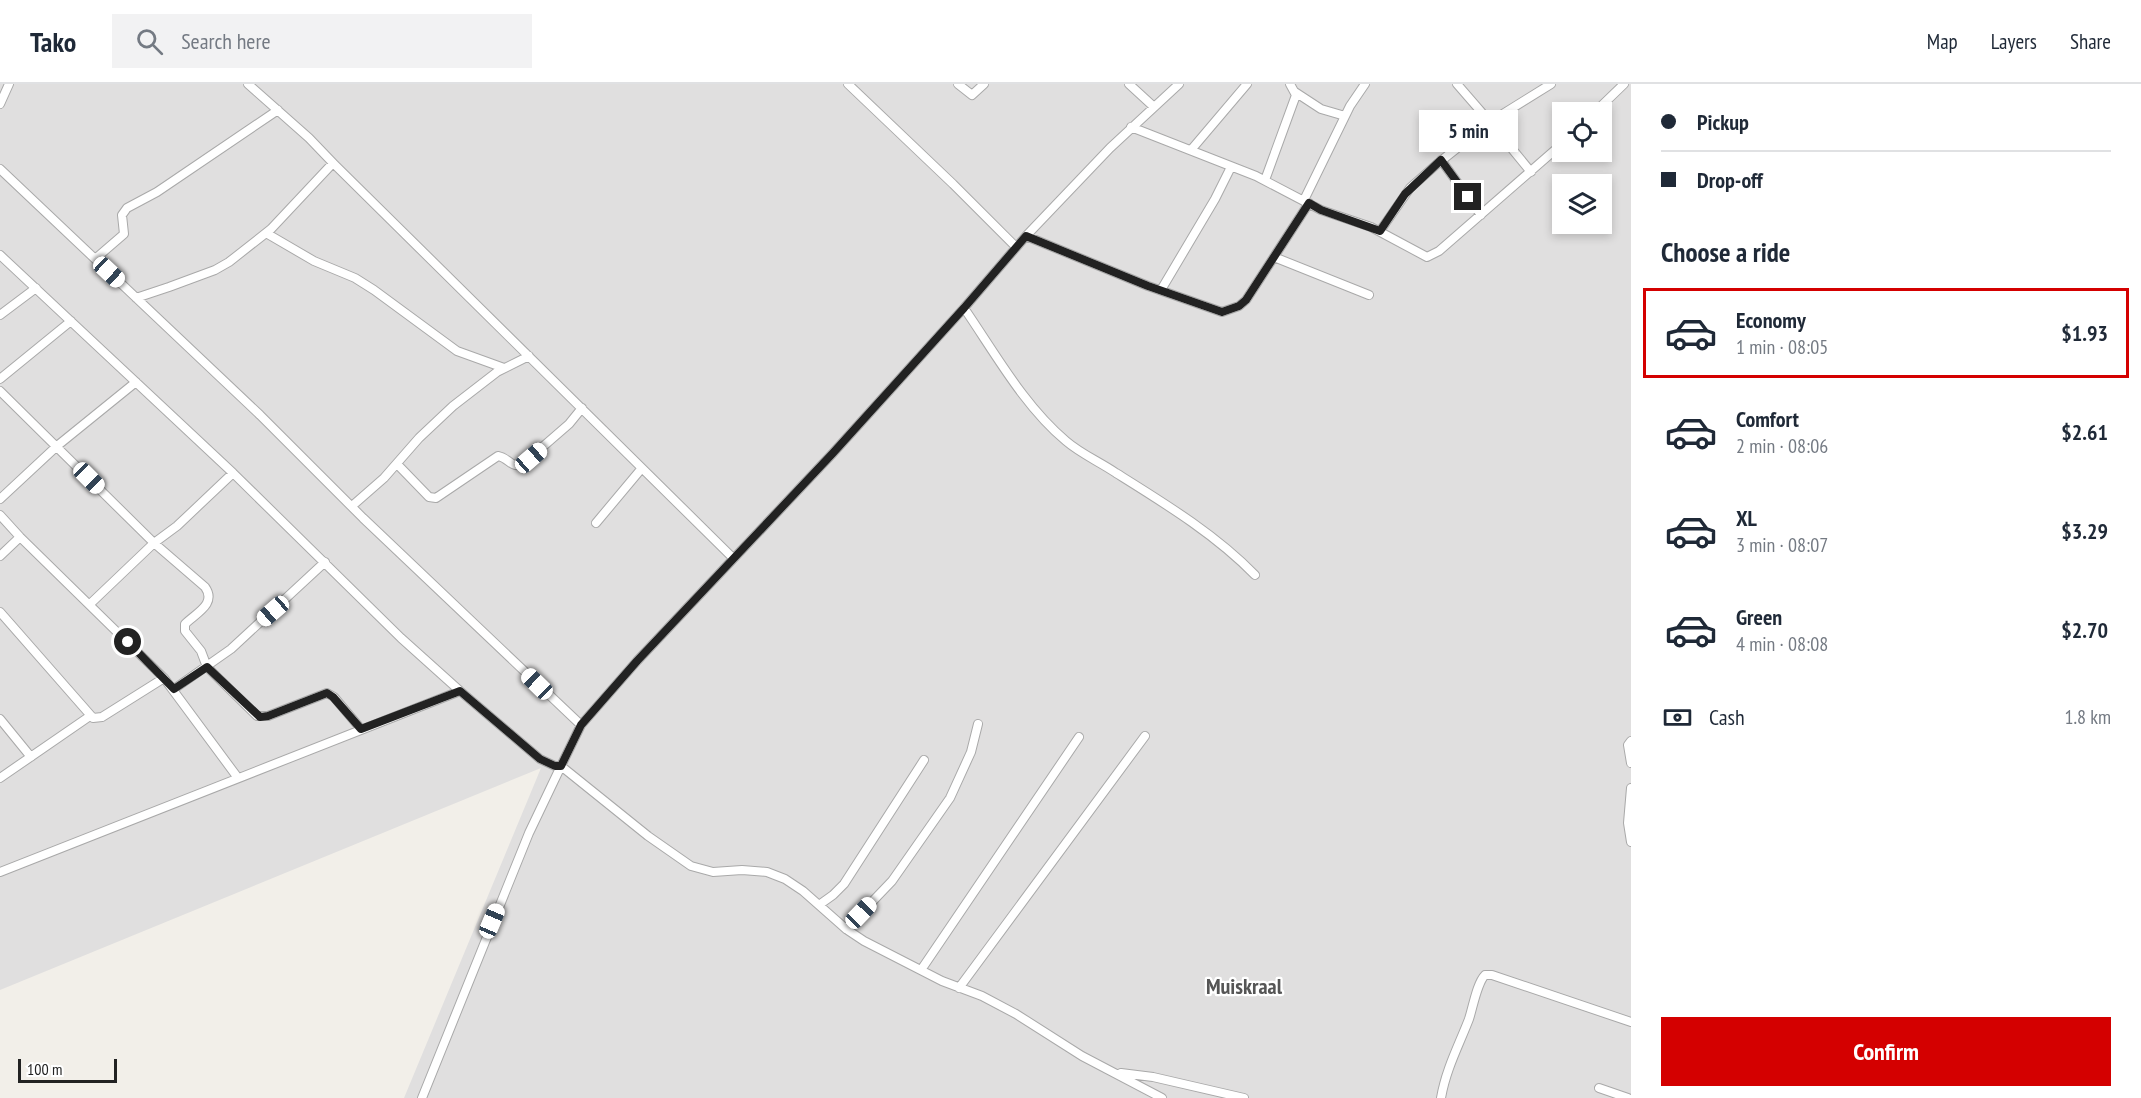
<!DOCTYPE html>
<html lang="en">
<head>
<meta charset="utf-8">
<style>
  :root { --surface:#fff; --page:#f2f2f3; --text:#1f2937; --muted:#747a83; --line:#e0e1e3; --accent:#d40000 }
  body { margin:0; font-family:"PT Sans Narrow",sans-serif; background:var(--page); color:var(--text); height:100vh; display:flex; flex-direction:column; font-size:22px; white-space:nowrap }
  * { box-sizing:border-box; margin:0 }
  p { font-size:20px; color:var(--muted) }
  .icon { flex:none; width:33px; height:33px; fill:none; stroke:currentColor; stroke-width:2; stroke-linecap:round; stroke-linejoin:round }
  .map { position:relative; flex:1; overflow:hidden }
  .details { display:flex; flex-direction:column; background:var(--surface); width:510px }
  .details>* { flex:none }
  .banner { display:grid; align-content:center; height:132px; padding:0 30px; background:var(--surface) }
  .fabs { position:absolute; left:1552px; top:18px; display:grid; gap:12px }
  .fabs a { display:grid; place-items:center; width:60px; height:60px; border-radius:0px; background:var(--surface); box-shadow:0 3px 9px #0003; font-size:30px }
  .scale { position:absolute; left:18px; bottom:15px; width:99px; box-sizing:border-box; padding-left:6px; border:3px solid #222; border-top:0; font-size:16px; line-height:21px; white-space:nowrap; color:#222; -webkit-text-stroke:4px #fff; paint-order:stroke }
  .end { position:absolute; width:27px; height:27px; margin:-14px; border:8px solid #222; background:#fff; box-shadow:0 0 0 3px #fff }
  .from { border-radius:50% }
  .bubble { position:absolute; height:42px; border-radius:0px; background:var(--surface); box-shadow:0 3px 9px #0003; font-size:20px; font-weight:600; line-height:42px; text-align:center }
  .car { position:absolute; width:18px; height:36px; margin:-18px -9px; border-radius:8px; box-shadow:0 0 4px 2px #0007; background:linear-gradient(#fff 24%,#345 0 40%,#fff 0 76%,#345 0 86%,#fff 0) }
  .banner b { display:flex; align-items:center; gap:21px; height:57px; font-size:22px }
  .banner b+b { border-top:2px solid var(--line) }
  .banner i { width:15px; height:15px; background:var(--text) }
  ul { padding:0; list-style:none }
  li { display:flex; align-items:center; gap:18px; height:90px; margin:0 12px 9px; padding:0 18px; border:3px solid transparent; border-radius:0px }
  li div { flex:1 }
  li b { display:block; font-size:22px }
  li em { font-style:normal; font-weight:600 }
  li.current { border-color:var(--accent) }
  li>.icon { width:54px; height:54px; stroke-width:1.5 }
  h2 { padding:0 30px; font-size:27px; line-height:72px }
  .pay { display:flex; align-items:center; gap:15px; height:66px; padding:0 30px; font-size:22px }
  .pay p { margin-inline-start:auto }
  .cta { display:flex; gap:12px; margin-top:auto; padding:12px 30px }
  .cta a { flex:1; height:69px; border-radius:0px; background:var(--accent); color:#fff; font-size:24px; font-weight:600; line-height:69px; text-align:center }
  header { display:flex; align-items:center; gap:36px; box-sizing:border-box; height:84px; padding:0 30px; background:var(--surface); border-bottom:2px solid var(--line) }
  header strong { font-size:28px }
  nav { display:flex; gap:33px; margin-inline-start:auto; font-size:21px }
  .search { width:420px; height:54px; background:var(--page); display:flex; align-items:center; gap:15px; box-sizing:border-box; padding:0 21px; border-radius:0px; color:var(--muted); font-size:22px }
  main { display:flex; flex:1; min-height:0 }
  .map>svg:first-child { display:block }
</style>
</head>
<body>
<header>
<strong>Tako</strong>
<div class="search"><svg class="icon" aria-label="search" viewBox="0 0 24 24"><circle cx="10" cy="10" r="6"/><path d="M15 15l6 6"/></svg>Search here</div>
<nav><a>Map</a><a>Layers</a><a>Share</a></nav>
</header>
<main>
<div class="map">
<svg width="1631" height="1014" viewBox="0 0 1631 1014">
  <rect width="100%" height="100%" fill="#f2efe9"/>
  <path fill="#e0dfdf" fill-rule="evenodd" d="M0,0H1631V1014H404L541,684L0,906ZM1563,28H1602V68H1563ZM1563,100H1602V140H1563Z"/>
  <g fill="none" stroke-linecap="round" stroke-linejoin="round">
    <g stroke="#a9a9a9" stroke-width="10">
      <path id="minor" d="M248,0L309,54L333,79L733,474
        M848,0L953,100L1016,163
        M958,0L972,11L984,0
        M1129,0L1154,23
        M1457,0L1490,38L1551,0
        M1295,8L1321,25L1345,32
        M0,20L9,0
        M1595,28L1624,0
        M1131,43L1256,92L1321,126L1371,143L1427,173L1439,167L1563,59
        M1191,66L1247,0
        M1441,76L1481,131
        M0,85L260,331L363,434L581,641L561,682L648,752L691,782L713,788L742,786L767,788L785,795L803,807L846,845L864,857L942,897L982,912L1016,930L1082,972L1162,1014
        M1265,96L1296,11L1290,0
        M1304,116L1350,22L1365,0
        M1380,147L1410,104L1437,80L1490,38L1531,88
        M266,149L314,177L355,194L374,206L457,267L504,284
        M1026,152L1148,202L1222,228L1239,222L1246,216L1309,119
        M0,171L233,389L401,554L460,607L540,675L555,682H561L529,749L422,1014
        M1274,173L1369,211
        M95,175L124,150L122,131L127,124L157,108L278,26
        M1161,206L1215,115L1231,83
        M136,214L169,203L215,186L229,178L271,145L333,79
        M964,224C995,269 1024,322 1066,357C1081,370 1100,378 1116,389C1164,419 1215,450 1255,491
        M0,231L36,204
        M0,295L71,237
        M0,307L154,459L205,503C217,520 196,529 185,540V547L201,567L207,583L257,632H268L327,609L334,613L361,645
        M397,380L429,413L436,414L498,372C510,374 511,386 524,379L569,340L582,324
        M0,415L57,362L136,298
        M352,422L384,394L419,354L453,322L497,288L529,272
        M0,431L20,453L164,594L238,694
        M596,439L642,384
        M0,472L20,453
        M90,520L154,459L177,442L233,389
        M0,528L93,634L102,633L164,594
        M174,605L231,565L325,478
        M0,635L31,673
        M581,641L637,577L833,369L964,224L1026,152L1110,64L1179,0
        M1631,657L1628,661L1631,679
        M0,694L90,632
        M1631,704L1628,739L1631,758
        M0,788L460,607
        M819,821L833,811L844,800L924,676
        M846,845L892,797L950,714L971,668L978,640
        M921,886L1079,653
        M959,904L1145,652
        M1121,989L1153,993L1244,1014
        M1599,1004L1628,1014
        M1441,1014C1446,985 1459,961 1469,935C1473,923 1477,899 1485,891H1492L1631,938"/>
    </g>
    <use href="#minor" stroke="#fff" stroke-width="8"/>
  </g>
  <g fill="none" stroke-linecap="round" stroke-linejoin="round">
    <path stroke="#222" stroke-width="8" d="M128,558L174,605L207,583L260,633L268,632L327,609L333,613L361,645L460,607L540,675L555,682H561L581,641L637,577L833,369L964,224L1026,152L1148,202L1222,228L1239,222L1246,216L1309,119L1321,126L1380,147L1405,110L1441,76L1468,113"/>
  </g>
  <g text-anchor="middle" dominant-baseline="central" stroke-width="4.5" stroke-linejoin="round" paint-order="stroke">
    <g font-size="22" font-weight="bold" fill="#555" stroke="#fff">
      <text x="1244" y="902">Muiskraal</text>
    </g>
  </g>
</svg>
<div class="fabs">
<a><svg class="icon" aria-label="locate" viewBox="0 0 24 24"><circle cx="12" cy="12" r="6"/><path d="M12 2v4M12 18v4M2 12h4M18 12h4"/></svg></a>
<a><svg class="icon" aria-label="layers" viewBox="0 0 24 24"><path d="M12 4l9 5-9 5-9-5zM3 14l9 5 9-5"/></svg></a>
</div>
<div class="scale">100 m</div>
<i class="end from" style="left:128px;top:558px"></i>
<i class="end" style="left:1468px;top:113px"></i>
<div class="bubble" style="left:1419px;top:26px;width:99px">5 min</div>
<i class="car" style="left:109px;top:188px;rotate:133deg"></i>
<i class="car" style="left:531px;top:374px;rotate:49deg"></i>
<i class="car" style="left:89px;top:394px;rotate:135deg"></i>
<i class="car" style="left:273px;top:527px;rotate:229deg"></i>
<i class="car" style="left:537px;top:600px;rotate:314deg"></i>
<i class="car" style="left:861px;top:829px;rotate:44deg"></i>
<i class="car" style="left:492px;top:837px;rotate:23deg"></i>
</div>
<section class="details">
<div class="banner">
<b><i class="from"></i>Pickup</b>
<b><i></i>Drop-off</b>
</div>
<h2>Choose a ride</h2>
<ul>
<li class="current"><svg class="icon" aria-label="car" viewBox="0 0 24 24"><path d="M5 17H2v-5l4-1 3-4h7l3 4 3 1v5h-3M9 17h6M6 11h13"/><circle cx="7" cy="17" r="2"/><circle cx="17" cy="17" r="2"/></svg><div><b>Economy</b><p>1 min · 08:05</p></div><em>$1.93</em></li>
<li><svg class="icon" aria-label="car" viewBox="0 0 24 24"><path d="M5 17H2v-5l4-1 3-4h7l3 4 3 1v5h-3M9 17h6M6 11h13"/><circle cx="7" cy="17" r="2"/><circle cx="17" cy="17" r="2"/></svg><div><b>Comfort</b><p>2 min · 08:06</p></div><em>$2.61</em></li>
<li><svg class="icon" aria-label="car" viewBox="0 0 24 24"><path d="M5 17H2v-5l4-1 3-4h7l3 4 3 1v5h-3M9 17h6M6 11h13"/><circle cx="7" cy="17" r="2"/><circle cx="17" cy="17" r="2"/></svg><div><b>XL</b><p>3 min · 08:07</p></div><em>$3.29</em></li>
<li><svg class="icon" aria-label="car" viewBox="0 0 24 24"><path d="M5 17H2v-5l4-1 3-4h7l3 4 3 1v5h-3M9 17h6M6 11h13"/><circle cx="7" cy="17" r="2"/><circle cx="17" cy="17" r="2"/></svg><div><b>Green</b><p>4 min · 08:08</p></div><em>$2.70</em></li>
</ul>
<div class="pay"><svg class="icon" aria-label="cash" viewBox="0 0 24 24"><path d="M3 7h18v10H3z"/><circle cx="12" cy="12" r="2"/></svg>Cash<p>1.8 km</p></div>
<div class="cta"><a>Confirm</a></div>
</section>
</main>
</body>
</html>
